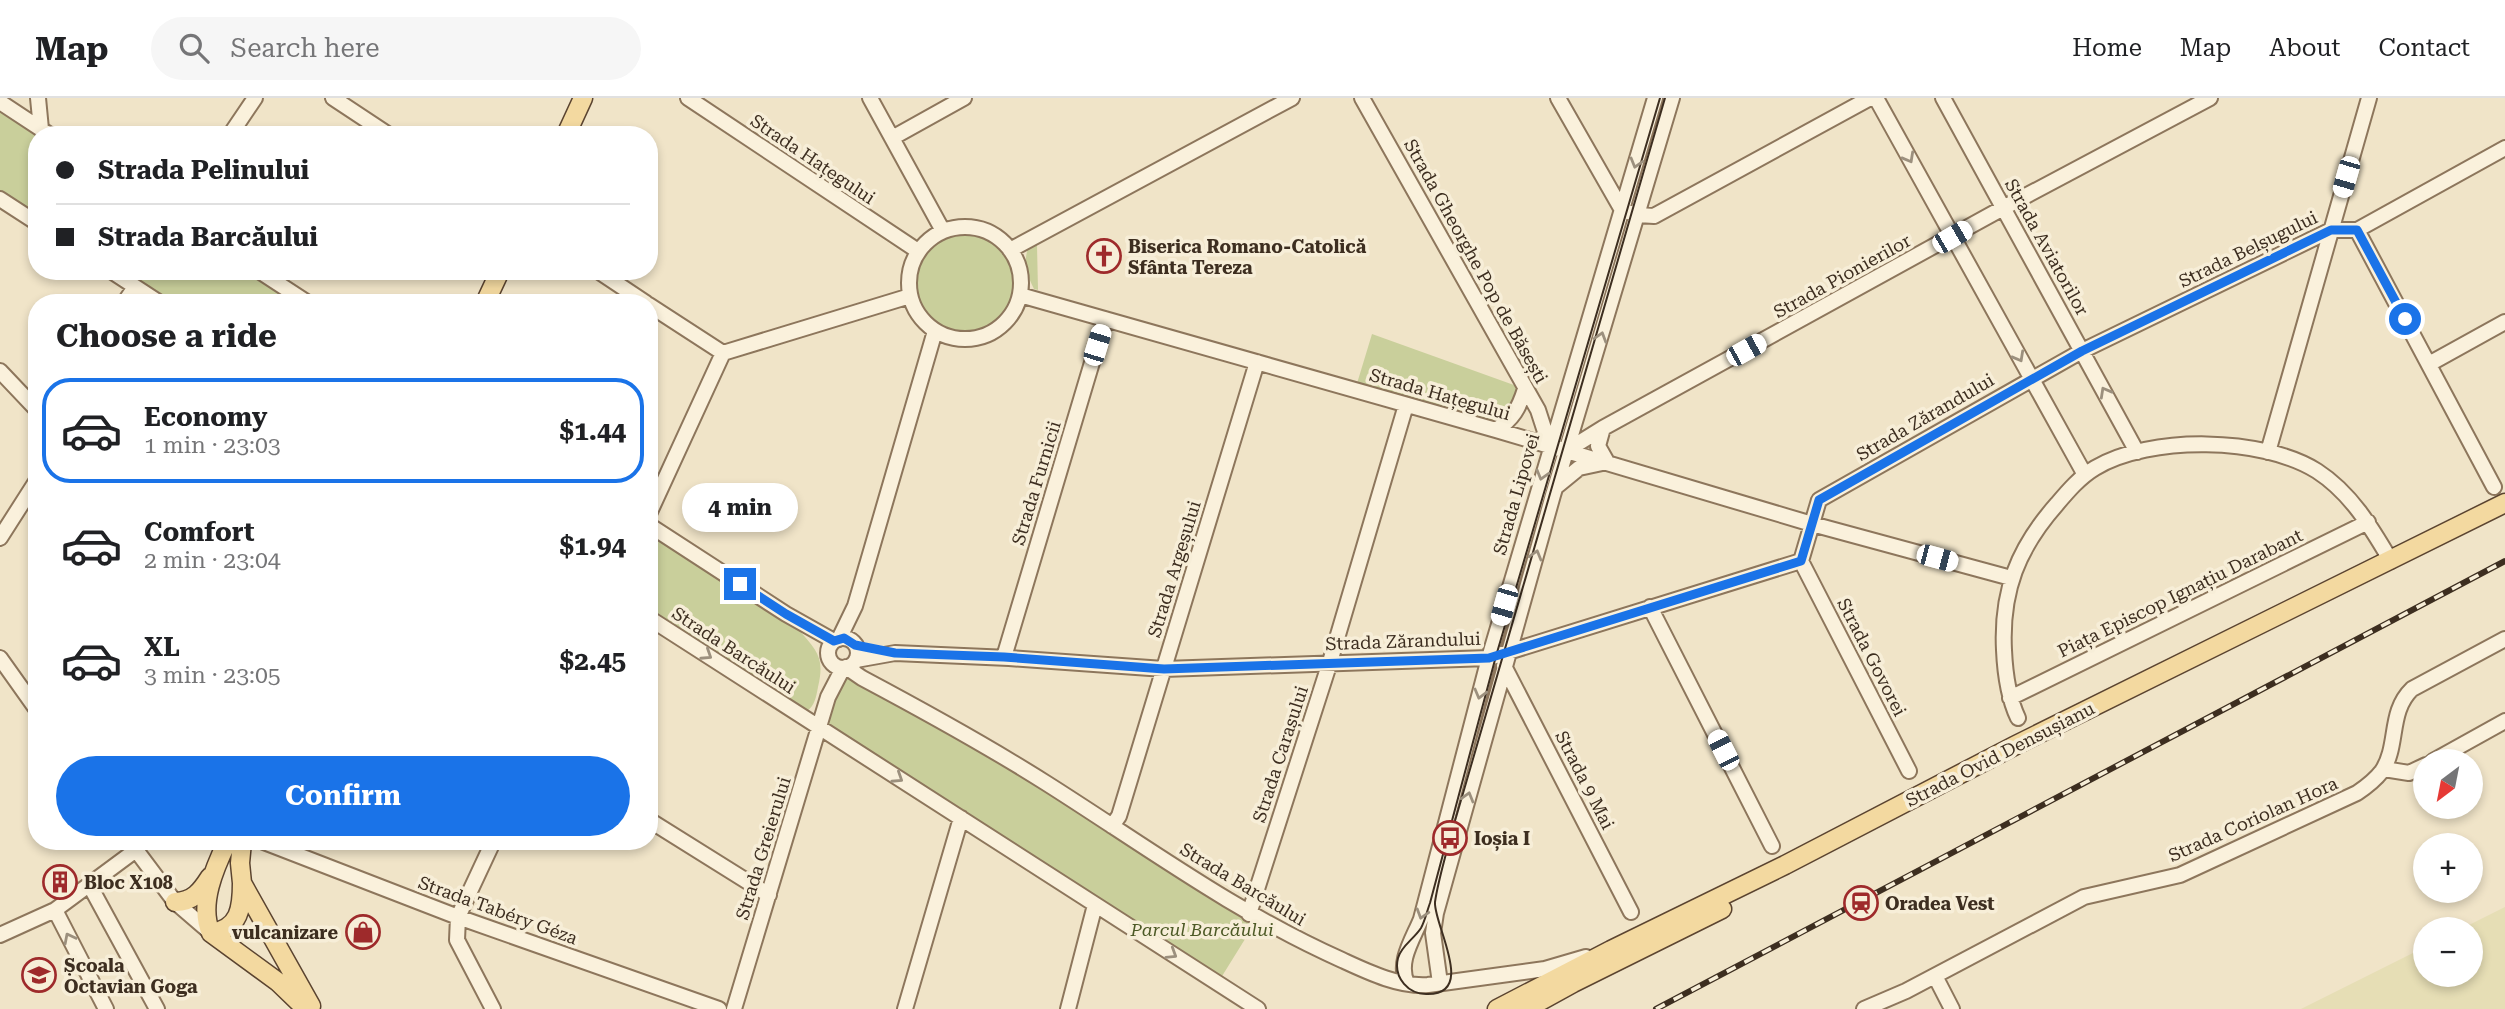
<!DOCTYPE html>
<html lang="en">
<head>
<meta charset="utf-8">
<style>
  :root { --surface:#fff; --page:#f6f6f6; --text:#202124; --muted:#757577; --line:#e0e0e0; --accent:#1a73e8 }
  body { margin:0; font-family:"Roboto Serif",serif; background:var(--page); color:var(--text); height:100vh; display:flex; flex-direction:column; font-size:26px; white-space:nowrap }
  * { box-sizing:border-box; margin:0 }
  p { font-size:23px; color:var(--muted) }
  .icon { flex:none; width:38px; height:38px; fill:none; stroke:currentColor; stroke-width:2; stroke-linecap:round; stroke-linejoin:round }
  .map { position:relative; flex:1; overflow:hidden }
  .panel { position:absolute; left:28px; top:196px; width:630px; height:556px; display:flex; flex-direction:column; background:var(--surface); border-radius:28px; box-shadow:0 4px 10px #0003 }
  .panel>* { flex:none }
  .banner { position:absolute; left:28px; top:28px; width:630px; height:154px; border-radius:28px; box-shadow:0 4px 10px #0003; display:grid; align-content:center; height:154px; padding:0 28px; background:var(--surface) }
  .needle { width:46px; rotate:212deg }
  .buttons { position:absolute; left:2413px; top:651px; display:grid; gap:14px }
  .buttons a { display:grid; place-items:center; width:70px; height:70px; border-radius:50%; background:var(--surface); box-shadow:0 4px 10px #0003; font-size:35px }
  .end { position:absolute; width:32px; height:32px; margin:-16px; border:9px solid #1a73e8; background:#fff; box-shadow:0 0 0 4px #fff }
  .from { border-radius:50% }
  .bubble { position:absolute; height:49px; border-radius:24px; background:var(--surface); box-shadow:0 4px 10px #0003; font-size:23px; font-weight:700; line-height:49px; text-align:center }
  .car { position:absolute; width:21px; height:42px; margin:-21px -10px; border-radius:9px; box-shadow:0 0 5px 2px #0007; background:linear-gradient(#fff 24%,#345 0 40%,#fff 0 76%,#345 0 86%,#fff 0) }
  .banner b { display:flex; align-items:center; gap:24px; height:66px; font-size:26px }
  .banner b+b { border-top:2px solid var(--line) }
  .banner i { width:18px; height:18px; background:var(--text) }
  ul { padding:0; list-style:none }
  li { display:flex; align-items:center; gap:21px; height:105px; margin:0 14px 10px; padding:0 14px; border:4px solid transparent; border-radius:28px }
  li div { flex:1 }
  li b { display:block; font-size:26px }
  li em { font-style:normal; font-weight:700 }
  li.on { border-color:var(--accent) }
  li>.icon { width:63px; height:63px; stroke-width:1.5 }
  h2 { padding:0 28px; font-size:32px; line-height:84px }
  .cta { display:flex; gap:14px; margin-top:auto; padding:14px 28px }
  .cta a { flex:1; height:80px; border-radius:42px; background:var(--accent); color:#fff; font-size:28px; font-weight:700; line-height:80px; text-align:center }
  header { display:flex; align-items:center; gap:42px; box-sizing:border-box; height:98px; padding:0 35px; background:var(--surface); border-bottom:2px solid var(--line) }
  header strong { font-size:33px }
  nav { display:flex; gap:38px; margin-inline-start:auto; font-size:24px }
  .search { width:490px; height:63px; background:var(--page); display:flex; align-items:center; gap:18px; box-sizing:border-box; padding:0 24px; border-radius:38px; color:var(--muted); font-size:26px }
  .map>svg:first-child { display:block }
</style>
</head>
<body>
<header>
<strong>Map</strong>
<div class="search"><svg class="icon" aria-label="search" viewBox="0 0 24 24"><circle cx="10" cy="10" r="6"/><path d="M15 15l6 6"/></svg>Search here</div>
<nav><a>Home</a><a>Map</a><a>About</a><a>Contact</a></nav>
</header>
<div class="map">
<svg width="2505" height="911" viewBox="0 0 2505 911">
  <rect width="100%" height="100%" fill="#f0e4c8"/>
  <path fill="#e6deb5" d="M2505,809V911H2301L2425,849L2426,877H2471V831H2461Z"/>
  <path fill="#c9cf9b" d="M0,10L40,37H37V117L0,93Z
    M909 185a56 56 0 1 1 112 0a56 56 0 1 1-112 0Z
    M1037,147L1038,192L1034,191C1027,176 1023,166 1028,150Z
    M124,173H250L299,205H173Z
    M1372,236L1525,291L1496,332L1355,292Z
    M649,434L798,531C817,553 825,559 818,589C816,599 815,607 807,613L649,515Z
    M849,577L884,600L1017,674L1255,825L1219,883L834,633L827,625L840,580Z"/>
  <g fill="none" stroke-linecap="round" stroke-linejoin="round">
    <g stroke="#8d765c" stroke-width="18">
      <path id="minor" d="M38,0L41,31
        M333,0L389,37
        M688,0L918,153
        M870,0L943,133
        M1362,0L1538,312L1549,346
        M1558,0L1622,112L1638,117L1654,118L1870,0
        M1876,0L2085,377
        M1943,0L2137,354
        M0,4L50,37
        M230,37L255,0
        M892,40L964,0
        M0,101L37,125
        M909 185a56 56 0 1 1 112 0a56 56 0 1 1-112 0Z
        M2357,132L2494,389
        M1010,152L1292,0
        M111,173L160,205
        M259,173L308,205
        M598,173L646,205
        M1020,197L1496,332L1812,426L2011,480
        M124,205L135,189
        M649,207L723,255
        M723,255L910,198
        M2429,266L2505,224
        M0,273L37,312
        M1496,332C1513,321 1519,310 1525,291
        M1566,353L1603,330L2003,110L2210,0
        M2268,354L2369,0
        M1557,388L1579,370L1607,364L1598,348L1603,330
        M649,416L723,255
        M649,427L786,516L834,543
        M0,440L37,382
        M1801,463L1909,673
        M1650,509L1772,748
        M649,520L1258,911
        M828 555a15 15 0 1 1 30 0a15 15 0 1 1-30 0Z
        M839,541L855,508L935,233
        M1004,559L1105,221
        M0,560L37,612
        M856,562L895,555L1009,560L1164,571L1489,560L1801,463L1819,402L2082,253L2331,132H2357L2505,50
        M1504,568L1631,814
        M846,569L862,580C924,613 986,647 1046,685C1144,747 1236,815 1342,862C1368,874 1399,889 1428,887L1545,871L1586,859
        M2010,600L2368,424
        M2018,620C2008,599 2005,575 2004,552C2001,493 2018,450 2057,406C2068,393 2080,379 2095,370C2150,337 2263,339 2317,373C2351,395 2371,429 2391,463
        M2433,663L2505,623
        M2384,671L2409,675L2426,667
        M649,722L769,797
        M1112,728L1119,718L1257,264
        M130,744L175,804L211,835
        M264,744L458,819L719,911
        M493,744L458,819L457,842L493,911
        M90,788L157,911
        M55,812L106,911
        M1249,816L1330,564L1406,307
        M0,837L55,812L136,752
        M1935,878L1952,911
        M1407,885C1397,864 1413,841 1421,821L1489,560L1655,0
        M1440,885L1433,835L1436,815L1553,397L1672,0
        M734,911L828,599L843,570
        M905,911L961,720
        M1068,911L1095,807
        M1864,911L1906,893L2084,799L2180,777L2357,695C2366,689 2375,682 2382,673C2399,648 2388,614 2412,591L2505,541"/>
    </g>
    <g stroke="#5b4430" stroke-width="21">
      <path id="major" d="M566,37L583,0
        M485,205L500,173
        M227,744C215,769 198,807 211,835L278,884L306,911
        M242,744L240,765L242,785L311,908
        M175,804C193,804 201,793 210,779
        M211,835C240,831 242,809 242,785
        M1497,911L1611,852L1785,767L2016,647L2505,405
        M1526,911L1573,885L1722,811"/>
    </g>
    <use href="#minor" stroke="#faf1dc" stroke-width="14"/>
    <use href="#major" stroke="#f3d9a0" stroke-width="18"/>
    <path stroke="#3d2e20" stroke-width="2" d="M1660,0L1496,558L1430,805C1427,813 1425,823 1421,830C1414,841 1401,848 1398,860C1393,880 1409,897 1428,896C1477,896 1433,826 1435,804C1438,783 1445,761 1450,740L1665,0"/>
    <g stroke="#3d2e20" stroke-width="6">
      <path id="rail" d="M1656,911L2505,463"/>
    </g>
    <use href="#rail" stroke="#f7eed8" stroke-width="3.5" stroke-dasharray="10" stroke-linecap="butt"/>
  </g>
  <defs><path id="oneway-chevron" d="M-2-3.5L2.5 0L-2 3.5" fill="none" stroke-width="1.6" stroke-linecap="round" stroke-linejoin="round" transform="scale(1.75)"/></defs>
  <g stroke="#9c907e">
    <use href="#oneway-chevron" transform="translate(1909 60) rotate(61)"/>
    <use href="#oneway-chevron" transform="translate(1636 65) rotate(106)"/>
    <use href="#oneway-chevron" transform="translate(1601 239) rotate(-73)"/>
    <use href="#oneway-chevron" transform="translate(2019 259) rotate(61)"/>
    <use href="#oneway-chevron" transform="translate(2105 294) rotate(-119)"/>
    <use href="#oneway-chevron" transform="translate(1542 377) rotate(106)"/>
    <use href="#oneway-chevron" transform="translate(1536 457) rotate(-74)"/>
    <use href="#oneway-chevron" transform="translate(707 557) rotate(33)"/>
    <use href="#oneway-chevron" transform="translate(1480 596) rotate(105)"/>
    <use href="#oneway-chevron" transform="translate(898 680) rotate(33)"/>
    <use href="#oneway-chevron" transform="translate(1468 699) rotate(-74)"/>
    <use href="#oneway-chevron" transform="translate(1422 816) rotate(107)"/>
    <use href="#oneway-chevron" transform="translate(69 840) rotate(-117)"/>
    <use href="#oneway-chevron" transform="translate(1172 856) rotate(32)"/>
  </g>
  <g fill="none" stroke-linecap="round" stroke-linejoin="round">
    <path stroke="#1a73e8" stroke-width="9" d="M740,486L786,516L834,543L844,540L855,547L895,555L1004,559L1164,571L1489,560L1801,463L1819,402L2082,253L2331,132H2357L2405,221"/>
  </g>
  <defs>
    <g id="church-ring" transform="scale(1.75)"><circle r="9.5" fill="#f7eed8" stroke="#9e2a2b" stroke-width="1.5"/><path d="M-1.2-6h2.4v3.5h3.3v2.4h-3.3V6h-2.4V-.1h-3.3v-2.4h3.3Z" fill="#9e2a2b"/></g>
    <g id="bus-ring" transform="scale(1.75)"><circle r="9.5" fill="#f7eed8" stroke="#9e2a2b" stroke-width="1.5"/><path d="M-5-6H5V4H4V6H2V4H-2V6H-4V4H-5ZM-3.5-4V0h7V-4ZM-3.5 1.2v1.5H-2V1.2ZM2 1.2v1.5H3.5V1.2Z" fill="#9e2a2b"/></g>
    <g id="building-ring" transform="scale(1.75)"><circle r="9.5" fill="#f7eed8" stroke="#9e2a2b" stroke-width="1.5"/><path d="M-4-6H4V6H1V3H-1V6H-4ZM-2.5-4.3h1.7v1.8h-1.7ZM.8-4.3h1.7v1.8H.8ZM-2.5-1h1.7V.8h-1.7ZM.8-1h1.7V.8H.8Z" fill="#9e2a2b"/></g>
    <g id="station-ring" transform="scale(1.75)"><circle r="9.5" fill="#f7eed8" stroke="#9e2a2b" stroke-width="1.5"/><path d="M-3-6H3Q5-6 5-4V2Q5 4 3 4L4.5 6H3L1.5 4h-3L-3 6H-4.5L-3 4Q-5 4-5 2V-4Q-5-6-3-6ZM-3.5-4v3h7v-3ZM-3.5 1v1.5H-2V1ZM2 1v1.5H3.5V1Z" fill="#9e2a2b"/></g>
    <g id="shop-ring" transform="scale(1.75)"><circle r="9.5" fill="#f7eed8" stroke="#9e2a2b" stroke-width="1.5"/><path d="M-5-2.5h2.3a2.7 3.5 0 0 1 5.4 0H5L5.5 6h-11ZM-1.5-2.5h3a1.5 2.3 0 0 0-3 0Z" fill="#9e2a2b"/></g>
    <g id="school-ring" transform="scale(1.75)"><circle r="9.5" fill="#f7eed8" stroke="#9e2a2b" stroke-width="1.5"/><path d="M0-5L7-2L0 1L-7-2ZM-4 1L0 2.5L4 1V4Q0 6-4 4Z" fill="#9e2a2b"/></g>
  </defs>
  <g fill-rule="evenodd">
    <use href="#church-ring" x="1104" y="158"/>
    <use href="#bus-ring" x="1450" y="740"/>
    <use href="#building-ring" x="60" y="784"/>
    <use href="#station-ring" x="1861" y="805"/>
    <use href="#shop-ring" x="363" y="834"/>
    <use href="#school-ring" x="39" y="877"/>
  </g>
  <g text-anchor="middle" dominant-baseline="central" stroke-width="7" stroke-linejoin="round" paint-order="stroke">
    <g font-size="18" fill="#3d2e20" stroke="#f7eed8">
      <text transform="translate(813 61) rotate(34)">Strada Hațegului</text>
      <text transform="translate(2047 149) rotate(61)">Strada Aviatorilor</text>
      <text transform="translate(2248 151) rotate(-26)">Strada Belșugului</text>
      <text transform="translate(1476 163) rotate(61)">Strada Gheorghe Pop de Băsești</text>
      <text transform="translate(1842 178) rotate(-29)">Strada Pionierilor</text>
      <text transform="translate(1440 296) rotate(16)">Strada Hațegului</text>
      <text transform="translate(1925 319) rotate(-30)">Strada Zărandului</text>
      <text transform="translate(1036 385) rotate(-73)">Strada Furnicii</text>
      <text transform="translate(1516 396) rotate(-74)">Strada Lipovei</text>
      <text transform="translate(1174 471) rotate(-73)">Strada Argeșului</text>
      <text transform="translate(2180 495) rotate(-26)">Piața Episcop Ignațiu Darabant</text>
      <text transform="translate(1403 543) rotate(-2)">Strada Zărandului</text>
      <text transform="translate(734 552) rotate(33)">Strada Barcăului</text>
      <text transform="translate(1872 559) rotate(63)">Strada Govorei</text>
      <text transform="translate(1280 656) rotate(-72)">Strada Carașului</text>
      <text transform="translate(2000 656) rotate(-27)">Strada Ovid Densușianu</text>
      <text transform="translate(1585 682) rotate(63)">Strada 9 Mai</text>
      <text transform="translate(2253 721) rotate(-24)">Strada Coriolan Hora</text>
      <text transform="translate(763 750) rotate(-73)">Strada Greierului</text>
      <text transform="translate(1243 786) rotate(31)">Strada Barcăului</text>
      <text transform="translate(498 812) rotate(20)">Strada Tabéry Géza</text>
    </g>
    <g font-size="18" font-weight="bold" fill="#3d2e20" stroke="#f7eed8" text-anchor="start">
      <text x="1128" y="148">Biserica Romano-Catolică<tspan x="1128" dy="21">Sfânta Tereza</tspan></text>
      <text x="1474" y="740">Ioșia I</text>
      <text x="84" y="784">Bloc X108</text>
      <text x="1885" y="805">Oradea Vest</text>
      <text x="338" y="834" text-anchor="end">vulcanizare</text>
      <text x="64" y="867">Școala<tspan x="64" dy="21">Octavian Goga</tspan></text>
    </g>
    <g font-size="18" font-style="italic" fill="#4d5a26" stroke="#f7eed8">
      <text x="1202" y="831">Parcul Barcăului</text>
    </g>
  </g>
</svg>
<div class="buttons">
<a><svg class="needle" viewBox="-14 -14 28 28"><path d="M0-13l5 13h-10z" fill="#e53935"/><path d="M0 13l5-13h-10z" fill="#757577"/></svg></a>
<a>+</a>
<a>−</a>
</div>
<i class="end from" style="left:2405px;top:221px"></i>
<i class="end" style="left:740px;top:486px"></i>
<div class="bubble" style="left:682px;top:385px;width:116px">4 min</div>
<i class="car" style="left:2346px;top:79px;rotate:196deg"></i>
<i class="car" style="left:1952px;top:139px;rotate:60deg"></i>
<i class="car" style="left:1097px;top:247px;rotate:17deg"></i>
<i class="car" style="left:1746px;top:252px;rotate:61deg"></i>
<i class="car" style="left:1937px;top:460px;rotate:105deg"></i>
<i class="car" style="left:1504px;top:507px;rotate:196deg"></i>
<i class="car" style="left:1723px;top:652px;rotate:333deg"></i>
<div class="banner">
<b><i class="from"></i>Strada Pelinului</b>
<b><i></i>Strada Barcăului</b>
</div>
<section class="panel">
<h2>Choose a ride</h2>
<ul>
<li class="on"><svg class="icon" aria-label="car" viewBox="0 0 24 24"><path d="M5 17H2v-5l4-1 3-4h7l3 4 3 1v5h-3M9 17h6M6 11h13"/><circle cx="7" cy="17" r="2"/><circle cx="17" cy="17" r="2"/></svg><div><b>Economy</b><p>1 min · 23:03</p></div><em>$1.44</em></li>
<li><svg class="icon" aria-label="car" viewBox="0 0 24 24"><path d="M5 17H2v-5l4-1 3-4h7l3 4 3 1v5h-3M9 17h6M6 11h13"/><circle cx="7" cy="17" r="2"/><circle cx="17" cy="17" r="2"/></svg><div><b>Comfort</b><p>2 min · 23:04</p></div><em>$1.94</em></li>
<li><svg class="icon" aria-label="car" viewBox="0 0 24 24"><path d="M5 17H2v-5l4-1 3-4h7l3 4 3 1v5h-3M9 17h6M6 11h13"/><circle cx="7" cy="17" r="2"/><circle cx="17" cy="17" r="2"/></svg><div><b>XL</b><p>3 min · 23:05</p></div><em>$2.45</em></li>
</ul>
<div class="cta"><a>Confirm</a></div>
</section>
</div>
</body>
</html>
